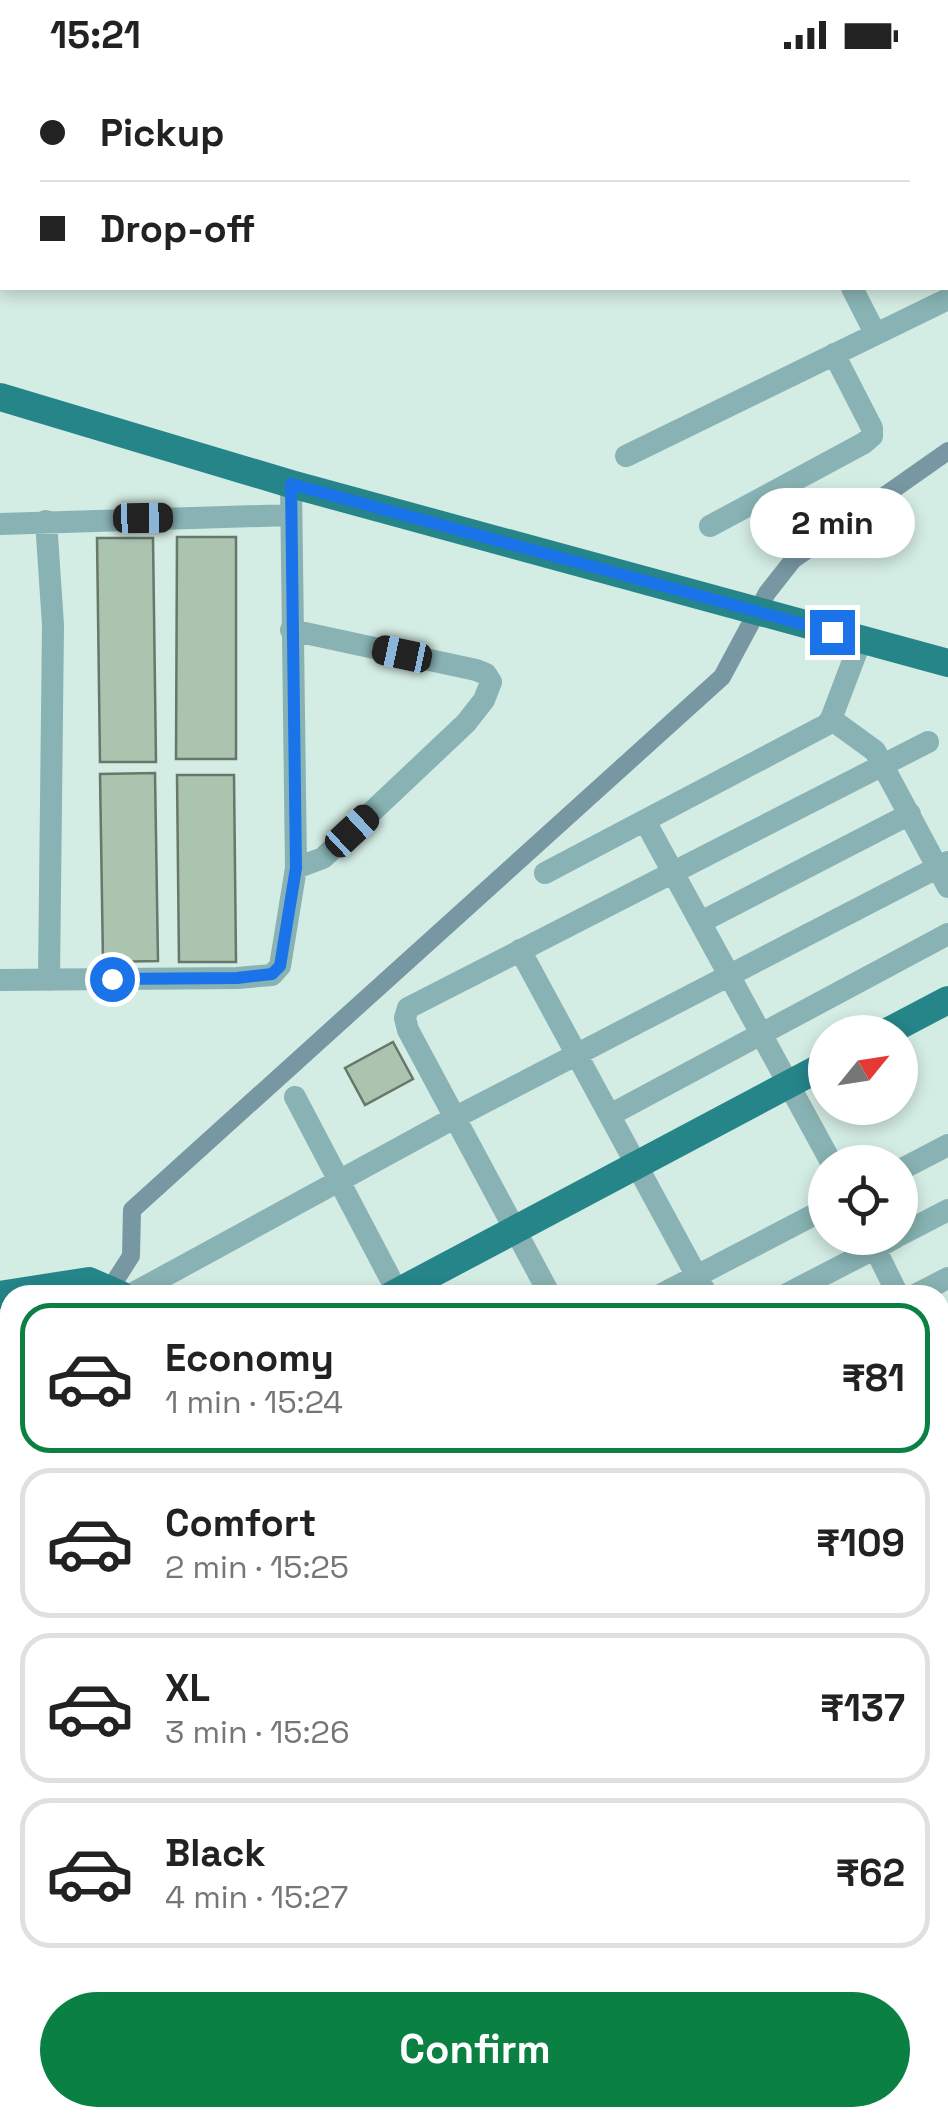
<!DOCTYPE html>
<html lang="en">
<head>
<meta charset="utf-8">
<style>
  :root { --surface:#fff; --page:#f2f2f2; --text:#222; --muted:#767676; --line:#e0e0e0; --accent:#0b8043 }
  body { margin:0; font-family:"Space Grotesk",sans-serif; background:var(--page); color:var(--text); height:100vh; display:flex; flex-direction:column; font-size:38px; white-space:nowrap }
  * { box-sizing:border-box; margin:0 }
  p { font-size:32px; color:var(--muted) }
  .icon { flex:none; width:55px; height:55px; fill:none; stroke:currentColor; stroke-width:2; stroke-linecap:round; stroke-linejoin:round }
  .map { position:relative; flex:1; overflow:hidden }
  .panel { position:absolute; left:0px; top:1215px; width:950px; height:842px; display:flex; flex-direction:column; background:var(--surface); border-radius:30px 30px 0 0; box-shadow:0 5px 15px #0003 }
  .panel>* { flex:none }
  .guide { position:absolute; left:0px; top:0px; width:950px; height:220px; box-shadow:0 5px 15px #0003; display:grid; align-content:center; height:220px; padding:0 40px; background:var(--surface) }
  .needle { width:65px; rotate:60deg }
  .fabs { position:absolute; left:808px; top:945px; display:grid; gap:20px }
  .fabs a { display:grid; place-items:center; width:110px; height:110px; border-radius:50%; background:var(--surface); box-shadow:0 5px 15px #0003; font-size:50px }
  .end { position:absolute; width:45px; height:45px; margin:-22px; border:12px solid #1a73e8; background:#fff; box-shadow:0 0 0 5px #fff }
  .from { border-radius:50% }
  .bubble { position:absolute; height:70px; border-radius:35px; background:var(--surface); box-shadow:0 5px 15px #0003; font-size:32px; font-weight:700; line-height:70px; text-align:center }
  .car { position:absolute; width:30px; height:60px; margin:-30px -15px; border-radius:12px; box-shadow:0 0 8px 2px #0007; background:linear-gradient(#222 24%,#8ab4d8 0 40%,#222 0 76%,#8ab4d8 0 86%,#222 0) }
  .guide b { display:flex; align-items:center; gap:35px; height:95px; font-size:38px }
  .guide b+b { border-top:2px solid var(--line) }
  .guide i { width:25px; height:25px; background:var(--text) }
  ul { padding:18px 0 0; list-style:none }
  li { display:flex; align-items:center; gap:30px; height:150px; margin:0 20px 15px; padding:0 20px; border:5px solid var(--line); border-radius:30px }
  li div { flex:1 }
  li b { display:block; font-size:38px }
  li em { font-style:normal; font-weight:700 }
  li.current { border-color:var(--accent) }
  li>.icon { width:90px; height:90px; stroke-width:1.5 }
  .cta { display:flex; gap:20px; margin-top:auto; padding:20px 40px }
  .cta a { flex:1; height:115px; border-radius:60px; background:var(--accent); color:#fff; font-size:40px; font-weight:700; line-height:115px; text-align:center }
  .status { display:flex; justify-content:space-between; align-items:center; height:70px; padding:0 50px; background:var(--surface); direction:ltr }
  .status svg { height:28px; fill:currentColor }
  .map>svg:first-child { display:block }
</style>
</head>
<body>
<div class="status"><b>15:21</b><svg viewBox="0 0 49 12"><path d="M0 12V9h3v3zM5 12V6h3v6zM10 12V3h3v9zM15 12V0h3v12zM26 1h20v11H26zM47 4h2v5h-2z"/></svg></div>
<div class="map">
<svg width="948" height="2057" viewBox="0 0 948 2057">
  <rect width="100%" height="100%" fill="#d3ece4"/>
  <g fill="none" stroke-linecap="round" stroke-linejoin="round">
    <path stroke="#7797a3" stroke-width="5" d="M0,1889L10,1892
      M363,2048L376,2057"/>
    <path stroke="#7797a3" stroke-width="18" d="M106,1225L131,1186L132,1140L722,607L767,523L793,490L948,381
      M0,1325L10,1319"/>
  </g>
  <path fill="#aac4b0" stroke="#67776a" stroke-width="2.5" d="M177,467H236V689H176Z
    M97,468H153L156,692H100Z
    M155,703L158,891L103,892L100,704Z
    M177,705H234L236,892H179Z
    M393,972L413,1009L365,1035L345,998Z"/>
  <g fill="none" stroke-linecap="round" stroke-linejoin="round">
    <path stroke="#88b2b3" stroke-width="22" d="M611,0L613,2
      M22,2L23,0
      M0,80L2,69
      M0,189H2
      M852,218L875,263
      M626,386L948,229
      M46,451L53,555L49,910
      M0,454L291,445
      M710,456L864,373L872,366V358L834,284
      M291,560L476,600L486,604L491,612L484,630L466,653L323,788L296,798
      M831,649L875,681L948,817
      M645,751L831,1092
      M545,803L826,655L831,649L861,570
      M701,852L910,744
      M520,880L707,1225
      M0,910L237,908L272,905L280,896L296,798L291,414
      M295,1027L399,1225
      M610,1045L948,864
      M900,1100L948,1075
      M900,1165L948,1140
      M870,1168L898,1225
      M130,1225L456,1047L948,792
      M550,1225L408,960L405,948L408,938L928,672
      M660,1225L825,1139
      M785,1225L895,1168
      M915,1225L948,1208
      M940,1350L948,1345
      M0,1402L10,1404
      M940,1421L948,1416
      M940,1488L948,1484
      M0,1613L10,1566
      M0,1723L10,1725
      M0,1799L10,1801
      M0,1904L10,1907
      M160,2048L172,2057
      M339,2048L352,2057
      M384,2048L396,2057
      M450,2057V2048
      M491,2057V2048
      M570,2057L571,2048
      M666,2057V2048
      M762,2057L763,2048"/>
    <path stroke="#258589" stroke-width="28" d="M883,0L884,2
      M948,123V124
      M948,153V154
      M0,327L291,414L948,593
      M887,962L948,930
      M0,1225L89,1211L121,1225
      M392,1225L825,995"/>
  </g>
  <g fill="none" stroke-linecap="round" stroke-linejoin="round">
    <path stroke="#1a73e8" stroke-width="12" d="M112,909L237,908L272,904L280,896L296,798L291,414L832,562"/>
  </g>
</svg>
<div class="fabs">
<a><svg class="needle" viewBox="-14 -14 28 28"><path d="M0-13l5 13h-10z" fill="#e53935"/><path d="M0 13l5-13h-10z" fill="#767676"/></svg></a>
<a><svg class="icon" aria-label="locate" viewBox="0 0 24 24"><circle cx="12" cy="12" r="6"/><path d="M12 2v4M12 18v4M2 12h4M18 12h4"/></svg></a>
</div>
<i class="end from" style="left:112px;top:909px"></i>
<i class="end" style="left:832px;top:562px"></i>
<div class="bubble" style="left:750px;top:418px;width:165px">2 min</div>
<i class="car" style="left:143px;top:448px;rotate:89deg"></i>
<i class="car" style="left:402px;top:584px;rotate:282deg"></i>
<i class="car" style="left:352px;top:761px;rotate:47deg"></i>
<div class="guide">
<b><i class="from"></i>Pickup</b>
<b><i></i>Drop-off</b>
</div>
<section class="panel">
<ul>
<li class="current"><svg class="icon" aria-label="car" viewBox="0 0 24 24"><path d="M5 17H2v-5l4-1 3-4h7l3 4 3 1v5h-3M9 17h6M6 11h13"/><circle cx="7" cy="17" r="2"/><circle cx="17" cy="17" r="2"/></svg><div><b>Economy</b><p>1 min · 15:24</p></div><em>₹81</em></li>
<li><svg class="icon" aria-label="car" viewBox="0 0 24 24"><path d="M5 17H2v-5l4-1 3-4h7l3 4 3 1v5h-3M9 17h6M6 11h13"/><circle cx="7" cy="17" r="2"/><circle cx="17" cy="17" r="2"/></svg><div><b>Comfort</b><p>2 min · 15:25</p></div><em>₹109</em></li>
<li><svg class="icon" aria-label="car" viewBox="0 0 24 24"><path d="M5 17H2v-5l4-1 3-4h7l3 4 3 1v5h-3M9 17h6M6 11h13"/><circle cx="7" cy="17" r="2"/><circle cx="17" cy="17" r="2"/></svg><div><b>XL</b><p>3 min · 15:26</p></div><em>₹137</em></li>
<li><svg class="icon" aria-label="car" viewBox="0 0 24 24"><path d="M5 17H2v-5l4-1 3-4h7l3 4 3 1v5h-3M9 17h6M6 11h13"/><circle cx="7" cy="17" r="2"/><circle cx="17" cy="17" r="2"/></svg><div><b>Black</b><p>4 min · 15:27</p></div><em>₹62</em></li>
</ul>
<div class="cta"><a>Confirm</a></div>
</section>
</div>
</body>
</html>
